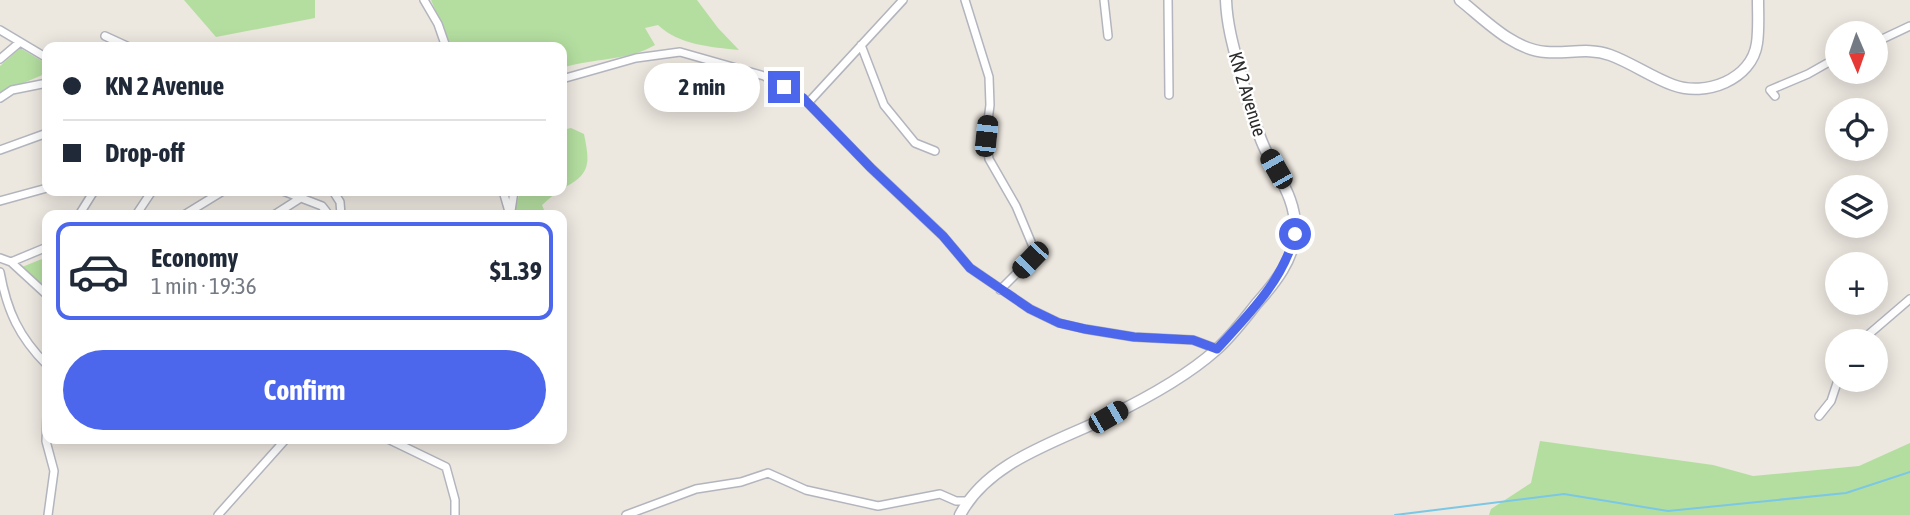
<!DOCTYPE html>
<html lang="en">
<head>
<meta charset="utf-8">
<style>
  :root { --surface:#fff; --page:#f2f2f3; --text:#1f2937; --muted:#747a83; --line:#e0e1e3; --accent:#4d67ec }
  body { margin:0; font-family:"Asap Condensed",sans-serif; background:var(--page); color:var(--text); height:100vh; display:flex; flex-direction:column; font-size:26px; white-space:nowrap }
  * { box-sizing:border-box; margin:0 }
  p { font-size:23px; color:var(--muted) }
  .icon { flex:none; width:38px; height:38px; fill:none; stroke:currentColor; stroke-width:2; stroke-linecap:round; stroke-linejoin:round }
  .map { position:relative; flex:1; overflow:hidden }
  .sheet { position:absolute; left:42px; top:210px; width:525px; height:234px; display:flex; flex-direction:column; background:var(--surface); border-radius:14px; box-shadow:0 4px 18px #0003 }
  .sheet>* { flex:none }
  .guide { position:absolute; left:42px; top:42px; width:525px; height:154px; border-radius:14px; box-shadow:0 4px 18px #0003; display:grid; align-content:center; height:154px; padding:0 21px; background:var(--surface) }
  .needle { width:46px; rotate:178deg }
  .fabs { position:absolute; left:1825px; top:21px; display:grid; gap:14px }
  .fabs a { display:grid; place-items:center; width:63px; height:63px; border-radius:50%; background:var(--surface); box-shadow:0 4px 18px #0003; font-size:35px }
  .end { position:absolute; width:32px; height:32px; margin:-16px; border:9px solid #4d67ec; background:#fff; box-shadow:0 0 0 4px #fff }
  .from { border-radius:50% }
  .bubble { position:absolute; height:49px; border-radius:24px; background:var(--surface); box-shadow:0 4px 18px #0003; font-size:23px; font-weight:700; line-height:49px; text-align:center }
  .car { position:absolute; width:21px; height:42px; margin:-21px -10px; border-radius:9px; box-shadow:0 0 5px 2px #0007; background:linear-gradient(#222 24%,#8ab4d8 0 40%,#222 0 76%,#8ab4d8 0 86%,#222 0) }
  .guide b { display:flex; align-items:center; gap:24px; height:66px; font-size:26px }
  .guide b+b { border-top:2px solid var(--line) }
  .guide i { width:18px; height:18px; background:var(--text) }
  ul { padding:12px 0 0; list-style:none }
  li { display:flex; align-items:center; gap:21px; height:98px; margin:0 14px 10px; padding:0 7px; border:4px solid transparent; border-radius:14px }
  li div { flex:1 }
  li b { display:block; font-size:26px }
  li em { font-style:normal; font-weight:700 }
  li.on { border-color:var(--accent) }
  li>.icon { width:63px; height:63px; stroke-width:1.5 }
  .cta { display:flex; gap:14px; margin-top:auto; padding:14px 21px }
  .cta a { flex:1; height:80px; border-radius:42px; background:var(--accent); color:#fff; font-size:28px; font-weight:700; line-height:80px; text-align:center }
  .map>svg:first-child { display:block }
</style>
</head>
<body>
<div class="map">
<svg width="1910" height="515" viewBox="0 0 1910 515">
  <rect width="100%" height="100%" fill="#ece7df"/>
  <path fill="#b4dea0" d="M184,0H315V18L216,37Z
    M431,0H697L718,28L739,50C711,47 679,45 658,25L645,28L655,45C628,61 592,58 562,68V47H451Z
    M20,48L47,64V73L0,93V66Z
    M571,128L584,134C590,164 591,174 562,189V130Z
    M520,191H558L542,205L546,215H514Z
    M47,257V290L22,267Z
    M1540,441L1713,465L1753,476L1859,466L1910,443V515H1489L1491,509L1531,483Z"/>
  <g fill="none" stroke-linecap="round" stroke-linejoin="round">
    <path stroke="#7bc7e6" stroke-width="2" d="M1395,515L1564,494L1668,511L1846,493L1910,472"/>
    <g stroke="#b3b5be" stroke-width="10">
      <path id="street" d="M424,0L438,24L446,47
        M965,0L989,77L990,105L986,136L989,159L1016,206L1034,249L1030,260L1000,290
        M1104,0L1108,36
        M1168,0L1169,95
        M0,30L47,58
        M105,36L129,47
        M1876,42L1910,26
        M861,45L884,105L915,143L935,151
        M0,59L20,42
        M562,79L636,58L680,52L764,76L803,98L871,168L943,236L970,268L1030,309L1059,323L1085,329L1134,337L1193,340L1217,349
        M1775,96L1770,90L1808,74L1838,57
        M0,98L12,90L47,83
        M808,103L903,0
        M0,150L47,133
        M283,191L322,206L329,215
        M333,191L340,202L341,215
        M503,191L510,215
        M0,201L47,188
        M511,211L514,191
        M79,215L94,191
        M136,215L152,191
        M184,215L223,191
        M274,215L299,199L298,191
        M0,258L11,262L47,247
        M11,262L47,295
        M0,272C7,311 19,337 47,365
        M1861,341L1910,299
        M47,416L46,441L54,471L48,515
        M1819,416L1831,401L1838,380
        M388,439L446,467L455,500V515
        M218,515L286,439
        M626,515L696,489L741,482L768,473L806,490L878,506L940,494L956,501H967"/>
    </g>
    <g stroke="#b3b5be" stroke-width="13">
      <path id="secondary" d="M1460,0C1484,19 1513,50 1546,52C1568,54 1588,47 1610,55C1632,63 1651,77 1673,85C1705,97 1752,80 1757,43C1759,29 1758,14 1758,0
        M960,515C988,461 1057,442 1108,417C1143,400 1187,376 1216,350C1232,336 1245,318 1258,302C1275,283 1294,259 1295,232C1297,200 1278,177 1265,149C1255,128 1250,105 1243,83C1236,56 1227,29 1226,0"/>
    </g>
    <use href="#street" stroke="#fff" stroke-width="7"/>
    <use href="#secondary" stroke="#fff" stroke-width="10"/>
  </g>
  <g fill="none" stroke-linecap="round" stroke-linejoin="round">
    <path stroke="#4d67ec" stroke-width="9" d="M784,87L803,98L871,168L943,236L970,268L1030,309L1059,323L1085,329L1134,337L1193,340L1217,349C1249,314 1283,281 1295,234"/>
  </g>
  <g text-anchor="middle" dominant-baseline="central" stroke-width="5" stroke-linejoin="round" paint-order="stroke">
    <g font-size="19" fill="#2c2c2c" stroke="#fff">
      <text transform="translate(1248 94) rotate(73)">KN 2 Avenue</text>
    </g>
  </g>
</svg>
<div class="fabs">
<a><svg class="needle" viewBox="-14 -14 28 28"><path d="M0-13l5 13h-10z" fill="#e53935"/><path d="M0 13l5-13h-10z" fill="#747a83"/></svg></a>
<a><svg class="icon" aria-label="locate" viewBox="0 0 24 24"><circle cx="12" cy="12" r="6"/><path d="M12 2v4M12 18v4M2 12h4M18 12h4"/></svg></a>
<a><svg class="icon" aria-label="layers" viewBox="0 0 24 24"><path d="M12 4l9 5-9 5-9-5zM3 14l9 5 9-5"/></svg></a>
<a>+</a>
<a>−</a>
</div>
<i class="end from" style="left:1295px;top:234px"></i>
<i class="end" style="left:784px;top:87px"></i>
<div class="bubble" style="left:644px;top:63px;width:116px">2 min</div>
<i class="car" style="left:986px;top:136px;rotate:6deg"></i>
<i class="car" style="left:1276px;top:169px;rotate:330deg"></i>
<i class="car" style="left:1030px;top:260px;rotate:224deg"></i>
<i class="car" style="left:1108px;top:417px;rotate:60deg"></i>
<div class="guide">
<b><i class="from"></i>KN 2 Avenue</b>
<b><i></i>Drop-off</b>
</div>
<section class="sheet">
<ul>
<li class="on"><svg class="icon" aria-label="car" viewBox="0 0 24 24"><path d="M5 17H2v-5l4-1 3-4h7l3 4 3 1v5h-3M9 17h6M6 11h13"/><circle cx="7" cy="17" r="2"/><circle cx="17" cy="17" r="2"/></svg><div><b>Economy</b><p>1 min · 19:36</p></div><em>$1.39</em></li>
</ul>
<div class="cta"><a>Confirm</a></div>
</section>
</div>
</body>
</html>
